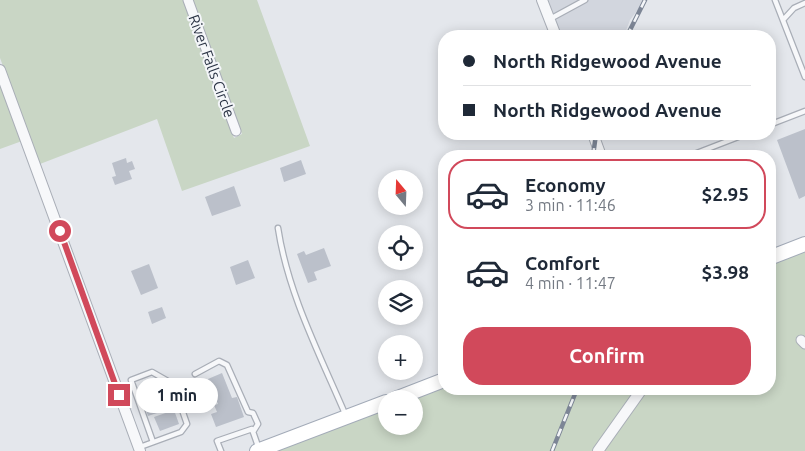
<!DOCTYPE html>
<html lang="en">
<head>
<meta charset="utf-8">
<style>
  :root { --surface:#fff; --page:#f2f2f3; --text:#1f2937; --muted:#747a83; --line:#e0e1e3; --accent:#d1495b }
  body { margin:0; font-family:Ubuntu,sans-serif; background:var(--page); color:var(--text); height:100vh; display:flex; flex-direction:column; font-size:19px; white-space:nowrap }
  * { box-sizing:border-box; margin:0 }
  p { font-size:16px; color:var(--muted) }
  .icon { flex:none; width:28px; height:28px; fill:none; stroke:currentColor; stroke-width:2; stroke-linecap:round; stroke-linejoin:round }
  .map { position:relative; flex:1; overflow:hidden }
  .drawer { position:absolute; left:438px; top:150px; width:338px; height:245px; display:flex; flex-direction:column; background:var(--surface); border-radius:20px; box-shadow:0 2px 12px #0003 }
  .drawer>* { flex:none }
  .top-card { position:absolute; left:438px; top:30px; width:338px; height:110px; border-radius:20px; box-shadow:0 2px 12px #0003; display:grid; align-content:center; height:110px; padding:0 25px; background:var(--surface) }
  .needle { width:32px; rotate:341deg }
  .buttons { position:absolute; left:378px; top:170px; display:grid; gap:10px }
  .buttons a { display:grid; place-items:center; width:45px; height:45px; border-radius:50%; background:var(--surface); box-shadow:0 2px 12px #0003; font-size:25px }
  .end { position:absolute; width:22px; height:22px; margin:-11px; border:6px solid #d1495b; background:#fff; box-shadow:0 0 0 2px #fff }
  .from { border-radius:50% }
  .bubble { position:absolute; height:35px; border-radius:18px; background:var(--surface); box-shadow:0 2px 12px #0003; font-size:16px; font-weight:700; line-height:35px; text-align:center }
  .top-card b { display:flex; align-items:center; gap:18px; height:48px; font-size:19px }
  .top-card b+b { border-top:1px solid var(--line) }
  .top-card i { width:12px; height:12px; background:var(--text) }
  ul { padding:9px 0 0; list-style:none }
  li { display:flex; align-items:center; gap:15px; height:70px; margin:0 10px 8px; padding:0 15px; border:2px solid transparent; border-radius:20px }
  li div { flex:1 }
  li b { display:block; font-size:19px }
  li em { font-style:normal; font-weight:700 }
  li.selected { border-color:var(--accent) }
  li>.icon { width:45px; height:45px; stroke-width:1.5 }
  .primary-button { display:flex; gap:10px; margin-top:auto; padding:10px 25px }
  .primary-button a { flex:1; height:58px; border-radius:20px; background:var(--accent); color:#fff; font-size:20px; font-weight:700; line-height:58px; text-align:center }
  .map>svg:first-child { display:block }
</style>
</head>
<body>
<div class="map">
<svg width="805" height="451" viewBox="0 0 805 451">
  <rect width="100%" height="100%" fill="#e4e7ec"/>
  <path fill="#d2d6de" d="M547,0H645L630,20L624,36H561Z"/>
  <path fill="#c9d6c5" d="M0,0H183L234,138L242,134L193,0H257L310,146L182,191L157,119L40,164L0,58Z
    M0,83L22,141L0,149Z
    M805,250V451H604L648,389H769V264Z
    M444,386V389H636L592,451H271L386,408V426H414V399Z"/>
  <path fill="#bbc0ca" d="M805,129V196L799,199L777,140Z
    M126,158L127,163L132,161L135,169L129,171L132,179L115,185L112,177L116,176L112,163Z
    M301,160L306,174L284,182L280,168Z
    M234,186L241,206L212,216L205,197Z
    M324,248L331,266L314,272L317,280L308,283L297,254L304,251L306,255Z
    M248,260L255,278L236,285L230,267Z
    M149,264L158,288L141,295L131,271Z
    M162,307L166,318L152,324L148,312Z
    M222,373L232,398L237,397L244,417L216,427L211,414L217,412L214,405L218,404L208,379Z
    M154,400L157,413L148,416L144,404Z
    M174,410L179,424L160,431L154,417Z"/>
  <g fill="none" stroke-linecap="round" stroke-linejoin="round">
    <g stroke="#a9aeb7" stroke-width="7">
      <path id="service" d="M775,0L805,77
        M550,19L585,0
        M783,20L794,8L805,3
        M769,125L805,111
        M689,156L746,134
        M278,228C288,294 320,355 346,416
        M195,374L219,361L227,365L248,412L253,413L258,424L253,432
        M140,447L181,432L187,424L173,384L152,372L131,380L153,442
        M221,451L217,441L252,429L259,449"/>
    </g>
    <g stroke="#a9aeb7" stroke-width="11">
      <path id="minor" d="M188,0L236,131
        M801,340L805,344"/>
    </g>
    <g stroke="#a9aeb7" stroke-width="12">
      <path id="tertiary" d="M542,0L556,36
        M0,70L140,451
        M593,134L601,156
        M598,451L642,389"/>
    </g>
    <g stroke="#a3abb8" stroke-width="16">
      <path id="primary" d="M769,258L805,244
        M395,399L444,380
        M257,451L386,402"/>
    </g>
    <use href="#service" stroke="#f7f8fa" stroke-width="4.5"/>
    <use href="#minor" stroke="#f7f8fa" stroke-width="9"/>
    <use href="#tertiary" stroke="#f7f8fa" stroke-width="10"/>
    <use href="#primary" stroke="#fff" stroke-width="14"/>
    <g stroke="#7d8696" stroke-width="4.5">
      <path id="rail" d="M627,36L645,0
        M593,156L596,134
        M552,451L577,389"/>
    </g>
    <use href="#rail" stroke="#f4f6f9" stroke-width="2.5" stroke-dasharray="8" stroke-linecap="butt"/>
  </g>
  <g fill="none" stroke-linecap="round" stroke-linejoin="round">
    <path stroke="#d1495b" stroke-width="6" d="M60,231L119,395"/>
  </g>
  <g text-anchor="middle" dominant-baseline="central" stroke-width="4" stroke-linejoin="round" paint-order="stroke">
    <g font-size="15" fill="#2b3445" stroke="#f4f6f9">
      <text transform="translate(212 66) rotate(70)">River Falls Circle</text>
    </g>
  </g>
</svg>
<div class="buttons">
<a><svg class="needle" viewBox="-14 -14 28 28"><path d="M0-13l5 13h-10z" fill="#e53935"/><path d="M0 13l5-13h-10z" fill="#747a83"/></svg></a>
<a><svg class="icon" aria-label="locate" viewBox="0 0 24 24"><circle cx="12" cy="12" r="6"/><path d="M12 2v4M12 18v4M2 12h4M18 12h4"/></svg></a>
<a><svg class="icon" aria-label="layers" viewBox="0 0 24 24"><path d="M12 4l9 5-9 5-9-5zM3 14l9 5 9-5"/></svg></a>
<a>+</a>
<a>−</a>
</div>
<i class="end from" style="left:60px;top:231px"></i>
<i class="end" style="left:119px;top:395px"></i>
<div class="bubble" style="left:136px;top:378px;width:82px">1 min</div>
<div class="top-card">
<b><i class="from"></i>North Ridgewood Avenue</b>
<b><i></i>North Ridgewood Avenue</b>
</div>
<section class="drawer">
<ul>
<li class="selected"><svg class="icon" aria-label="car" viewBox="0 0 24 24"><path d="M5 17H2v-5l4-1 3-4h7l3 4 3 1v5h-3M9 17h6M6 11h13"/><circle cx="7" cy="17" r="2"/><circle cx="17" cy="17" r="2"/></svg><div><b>Economy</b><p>3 min · 11:46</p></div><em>$2.95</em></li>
<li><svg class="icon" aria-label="car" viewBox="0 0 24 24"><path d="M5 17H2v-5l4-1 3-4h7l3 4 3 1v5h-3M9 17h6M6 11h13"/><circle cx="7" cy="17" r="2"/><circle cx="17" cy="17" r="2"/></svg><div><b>Comfort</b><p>4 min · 11:47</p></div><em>$3.98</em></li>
</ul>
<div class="primary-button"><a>Confirm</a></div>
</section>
</div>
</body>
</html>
